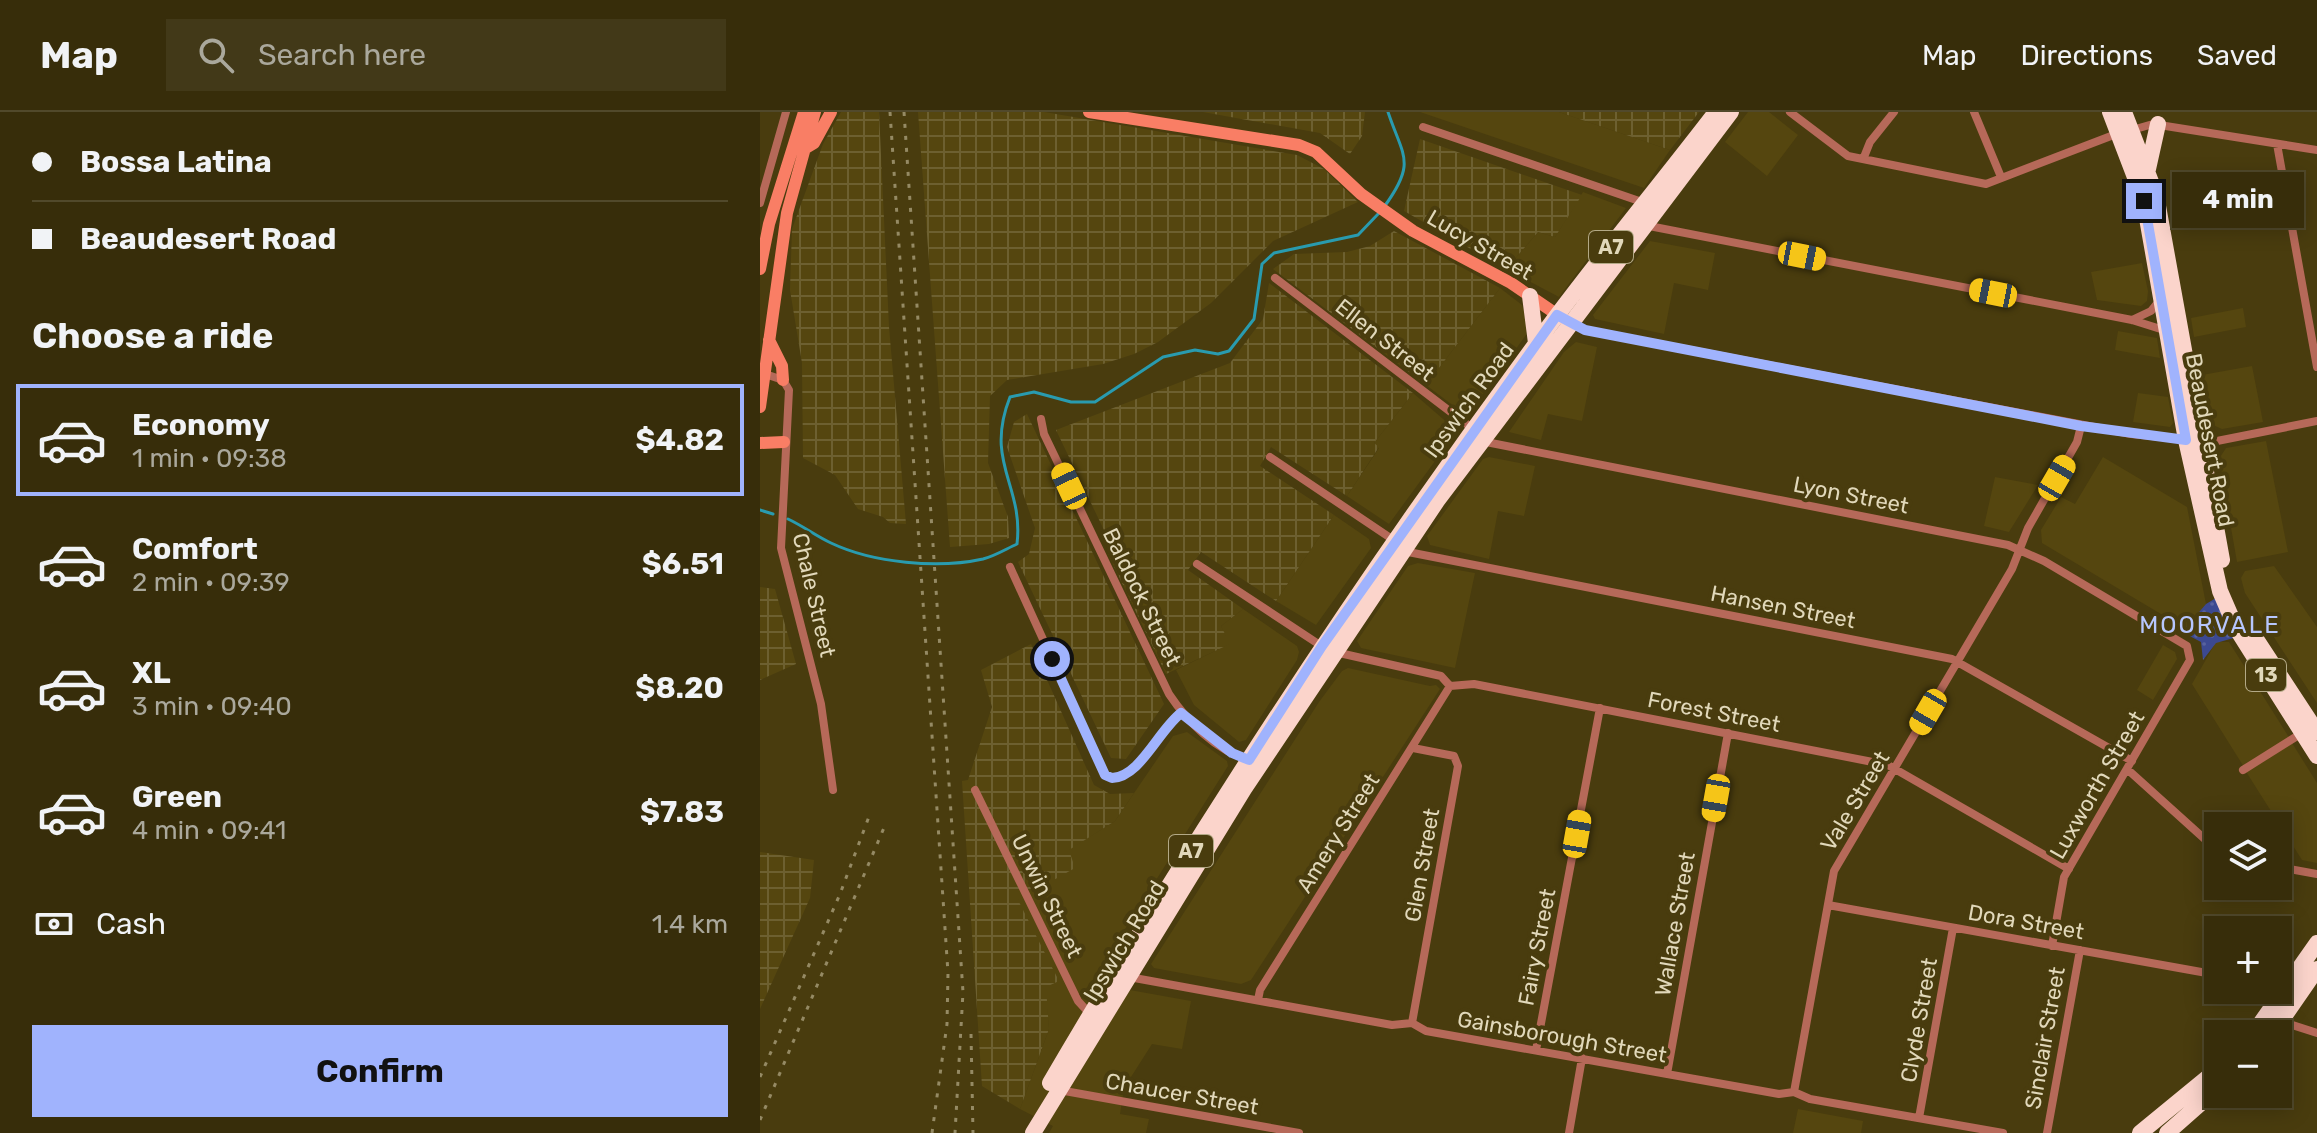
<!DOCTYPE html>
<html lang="en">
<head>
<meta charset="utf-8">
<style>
  :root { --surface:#372d0a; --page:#423918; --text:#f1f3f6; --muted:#aaa89c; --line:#51492b; --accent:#a0b3fd }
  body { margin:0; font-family:Rubik,sans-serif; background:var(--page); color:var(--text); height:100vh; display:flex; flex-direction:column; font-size:30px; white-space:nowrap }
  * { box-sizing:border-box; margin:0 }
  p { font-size:26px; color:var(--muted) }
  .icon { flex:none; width:44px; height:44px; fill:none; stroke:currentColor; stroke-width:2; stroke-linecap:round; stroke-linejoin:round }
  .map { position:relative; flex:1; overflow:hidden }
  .drawer { display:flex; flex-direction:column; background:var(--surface); width:760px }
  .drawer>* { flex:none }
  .top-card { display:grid; align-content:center; height:176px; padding:0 32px; background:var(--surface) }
  .buttons { position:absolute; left:1444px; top:700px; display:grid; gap:16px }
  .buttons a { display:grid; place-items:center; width:88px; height:88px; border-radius:0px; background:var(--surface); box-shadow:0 4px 20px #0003,0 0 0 2px var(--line); font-size:40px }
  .end { position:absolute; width:36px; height:36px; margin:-18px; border:10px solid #a0b3fd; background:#111; box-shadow:0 0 0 4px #111 }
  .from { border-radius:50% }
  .bubble { position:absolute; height:56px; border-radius:0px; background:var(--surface); box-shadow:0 4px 20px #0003,0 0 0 2px var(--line); font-size:26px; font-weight:700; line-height:56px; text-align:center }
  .car { position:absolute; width:24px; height:48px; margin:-24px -12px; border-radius:10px; box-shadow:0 0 6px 2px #0007; background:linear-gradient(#f5c518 24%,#345 0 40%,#f5c518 0 76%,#345 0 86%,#f5c518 0) }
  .top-card b { display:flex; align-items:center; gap:28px; height:76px; font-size:30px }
  .top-card b+b { border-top:2px solid var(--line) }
  .top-card i { width:20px; height:20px; background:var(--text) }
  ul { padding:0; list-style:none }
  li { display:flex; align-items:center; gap:24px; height:112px; margin:0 16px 12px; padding:0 16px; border:4px solid transparent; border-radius:0px }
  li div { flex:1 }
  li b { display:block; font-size:30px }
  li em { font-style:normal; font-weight:700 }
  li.current { border-color:var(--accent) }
  li>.icon { width:72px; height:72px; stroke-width:1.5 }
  h2 { padding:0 32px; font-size:36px; line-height:96px }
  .pay { display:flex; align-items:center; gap:20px; height:88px; padding:0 32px; font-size:30px }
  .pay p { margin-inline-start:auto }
  .button { display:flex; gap:16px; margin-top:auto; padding:16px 32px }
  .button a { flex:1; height:92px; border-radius:0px; background:var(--accent); color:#111; font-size:32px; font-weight:700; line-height:92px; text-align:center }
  header { display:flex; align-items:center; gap:48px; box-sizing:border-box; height:112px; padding:0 40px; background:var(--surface); border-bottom:2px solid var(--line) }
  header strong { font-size:38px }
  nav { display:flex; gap:44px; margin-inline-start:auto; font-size:28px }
  .search { width:560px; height:72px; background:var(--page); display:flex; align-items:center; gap:20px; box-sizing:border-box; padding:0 28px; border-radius:0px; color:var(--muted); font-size:30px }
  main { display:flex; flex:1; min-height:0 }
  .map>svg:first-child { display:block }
</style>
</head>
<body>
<header>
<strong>Map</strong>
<div class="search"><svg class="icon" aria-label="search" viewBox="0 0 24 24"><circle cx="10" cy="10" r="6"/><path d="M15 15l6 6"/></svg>Search here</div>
<nav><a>Map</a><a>Directions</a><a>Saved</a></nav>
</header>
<main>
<section class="drawer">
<div class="top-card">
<b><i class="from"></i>Bossa Latina</b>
<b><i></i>Beaudesert Road</b>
</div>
<h2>Choose a ride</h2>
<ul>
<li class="current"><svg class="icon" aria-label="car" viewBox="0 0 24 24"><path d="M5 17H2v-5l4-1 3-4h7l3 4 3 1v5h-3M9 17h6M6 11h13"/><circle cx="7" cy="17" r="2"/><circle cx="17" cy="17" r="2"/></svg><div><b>Economy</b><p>1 min · 09:38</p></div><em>$4.82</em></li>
<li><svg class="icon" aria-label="car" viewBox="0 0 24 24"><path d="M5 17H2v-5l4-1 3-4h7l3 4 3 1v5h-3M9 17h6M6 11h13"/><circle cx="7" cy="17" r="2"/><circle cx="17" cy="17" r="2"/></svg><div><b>Comfort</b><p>2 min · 09:39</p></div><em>$6.51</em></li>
<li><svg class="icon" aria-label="car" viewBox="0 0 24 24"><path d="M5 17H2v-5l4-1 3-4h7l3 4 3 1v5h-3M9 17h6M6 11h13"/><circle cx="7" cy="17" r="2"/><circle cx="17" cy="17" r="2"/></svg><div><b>XL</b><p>3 min · 09:40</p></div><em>$8.20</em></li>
<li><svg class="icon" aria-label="car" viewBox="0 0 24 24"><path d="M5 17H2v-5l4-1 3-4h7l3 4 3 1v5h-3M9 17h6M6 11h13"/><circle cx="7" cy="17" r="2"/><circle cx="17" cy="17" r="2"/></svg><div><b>Green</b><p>4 min · 09:41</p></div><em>$7.83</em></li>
</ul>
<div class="pay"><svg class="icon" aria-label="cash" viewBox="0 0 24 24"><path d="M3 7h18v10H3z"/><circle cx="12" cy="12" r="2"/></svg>Cash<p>1.4 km</p></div>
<div class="button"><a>Confirm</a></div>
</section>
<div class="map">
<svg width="1557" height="1021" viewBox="0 0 1557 1021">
  <defs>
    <pattern id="industrial-grid" width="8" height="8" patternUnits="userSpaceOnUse" patternTransform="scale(2)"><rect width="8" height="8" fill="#55460f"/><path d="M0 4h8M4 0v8" fill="none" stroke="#6d6030"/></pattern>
    <pattern id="park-dots" width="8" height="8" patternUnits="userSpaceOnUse" patternTransform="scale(2)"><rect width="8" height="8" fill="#3c4991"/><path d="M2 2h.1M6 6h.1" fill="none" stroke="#58629e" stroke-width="1.8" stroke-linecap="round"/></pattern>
  </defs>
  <rect width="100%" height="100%" fill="#493c0e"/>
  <path fill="#55460f" d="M660,0H799L910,38L884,76Z
    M988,0H1009L1038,23L1007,64L965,30Z
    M823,80L866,96L799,185L746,157L778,120L795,125Z
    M890,129L955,141L948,178L914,171L904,222L835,207L833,203Z
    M1382,151L1388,179L1387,189L1381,194L1337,188L1331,160Z
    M740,176L762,193L767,210L766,223L707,304L666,273Z
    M1483,196L1486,215L1434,225L1431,206Z
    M1358,219L1397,226L1400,246L1355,238Z
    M816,230L837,235L822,309L788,302L781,328L749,320L804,240Z
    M1492,254L1503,310L1462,317L1453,313L1442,263Z
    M653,281L697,319L629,412L587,384L619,336L614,331Z
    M1378,281L1408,285L1413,311L1410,315L1373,310Z
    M1506,329L1528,440L1477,450L1459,347L1466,336Z
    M729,345L775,354L764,404L738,399L729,447L670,433L667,424L723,347Z
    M1343,345L1427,395L1446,492L1426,517L1282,431L1281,418L1301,385L1315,392Z
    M1235,365L1278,373L1249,420L1224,414Z
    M574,403L609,427L611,436L556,513L516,489Z
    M658,451L715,461L695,556L601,536L597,529L648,454Z
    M1514,454L1557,515V591L1485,481L1481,466L1485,459Z
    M483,497L537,534L539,540L537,548L486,628L479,630L434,593L416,558L469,532L461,514Z
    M1456,530H1469L1530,627L1484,655L1432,572Z
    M1403,533L1415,540L1417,547L1393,588L1377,578Z
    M588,556L670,574L676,573L680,577L491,868L481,872L394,856L391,852L559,590L582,559Z
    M427,620L467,649L468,654L331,871L431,889L422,937L392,932L364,976L360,1002L389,1007L386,1021H289L293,1014L260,997L289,917L285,875L257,788L283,771L308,738L355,709L413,624Z
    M1532,631L1557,671V751L1542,748L1485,658Z
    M1038,997L1103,1009L1101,1021H1033Z"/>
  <path fill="url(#industrial-grid)" d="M81,0H119L129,215L146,412L130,411L123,405L98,397L75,363L43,346L42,251L30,178L32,117L63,32Z
    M158,0H284L537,43L564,57L598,90L513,129L451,191L398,230L374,242L343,252L247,268L230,284L228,351L248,405L249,426L229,432L190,435Z
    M443,0H605L602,24L590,42L560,21Z
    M799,0H939L910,38Z
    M660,27L822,83L795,125L778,120L746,157L644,99Z
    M634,119L740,176L666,273L513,157L534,142L587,140L610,134Z
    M509,171L653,281L614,331L619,335L587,384L511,335L500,354L574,403L516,489L441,440L428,458L483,497L461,514L470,532L406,562L348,442L354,439L296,318L470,251L503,207Z
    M267,302L404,592L366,647L351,646L258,450L269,442L275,416L247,335L254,310Z
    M0,475L15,477L36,552L0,568Z
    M271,532L334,673L350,682L374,681L355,709L309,738L315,756L258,788L299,869L286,875L289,917L260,997L222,974L202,669L208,668L232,595L221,558Z
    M0,740L54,748L50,786L0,897Z"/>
  <path fill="url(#park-dots)" d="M1456,486L1477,525L1456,531L1443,548L1441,530L1422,520L1446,492Z"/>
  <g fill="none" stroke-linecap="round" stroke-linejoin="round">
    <path stroke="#299baf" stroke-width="3" d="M624,95C657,50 643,45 628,0
      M0,398L13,402
      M28,407C43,414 56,424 71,431C113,451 178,457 223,447C235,444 246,437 257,432C264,373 224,351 250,285L274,280L311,290H335L403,245L435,238L458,242L469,239L494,207L502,152L514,141L598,123L619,101"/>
    <path stroke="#b66959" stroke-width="8" d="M1030,0L1088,44L1226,72L1351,24L1393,12L1557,38
      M1214,0L1241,65
      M663,15L885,91
      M1517,32L1557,255
      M1104,45L1110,30L1134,0
      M0,91L26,0
      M884,113L1372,208L1407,219
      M515,166L713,317
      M1372,208L1391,199L1400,188
      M810,211L825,218L1371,322L1452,330L1557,309
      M5,262L23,268L29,278L21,436L61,592L73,678
      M281,307L284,322L409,582C427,609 456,639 488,647
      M721,329L1248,433L1284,449L1427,534L1430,548L1304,765L1292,834
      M510,345L635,429
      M643,439L1192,547L1372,649
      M437,452L563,535
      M250,455L345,663L352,666C380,665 398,619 421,601
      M575,540L681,564L690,574
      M690,574L714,572L1128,653L1309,757
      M1367,657L1458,739
      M1483,658L1542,621
      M215,678L318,889L330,902
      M1518,755L1557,762
      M1068,793L1458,863
      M369,865L632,913L652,911L666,919L1019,982L1034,980L1050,987L1243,1021
      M498,888L500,878L690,574
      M1520,909L1557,921
      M652,911L698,654L694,644L653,636
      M776,938L840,596
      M907,962L968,621
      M299,978L539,1021
      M1034,980L1074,759L1252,457L1268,416L1317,330L1321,314
      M1159,1006L1193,816
      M809,1021L822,946
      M1287,1021L1320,838"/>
    <path stroke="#f97e65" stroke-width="12" d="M329,0L539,33L556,40L601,82L653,119L751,171L805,208
      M44,37L54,31L71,0
      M0,157L9,112L44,0
      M9,228L22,254L23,268
      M0,295L27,101L55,0
      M0,331L24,330"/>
    <path stroke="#fbd4cb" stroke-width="16" d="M1350,0L1384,89L1426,328L1460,479L1476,516L1557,644
      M1364,0L1396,83L1462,448
      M1388,57L1398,12
      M770,184L776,231
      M1494,524L1557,620
      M1493,922L1557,831
      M1512,922L1557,857
      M290,971C440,715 602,467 778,229C835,151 897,77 956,0
      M273,1021L484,677L677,389L971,0
      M1380,1021L1458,957
      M1407,1021L1458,976"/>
    <path stroke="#958a64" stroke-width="3" stroke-dasharray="4 8" stroke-linecap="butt" d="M130,0L188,861L187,912L172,1021
      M144,0L203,880L195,1021
      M211,922L213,1021
      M0,965L80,782L110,702
      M0,1008L126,711"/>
  </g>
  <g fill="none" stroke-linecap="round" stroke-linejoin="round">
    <path stroke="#a0b3fd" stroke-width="10" d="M292,547L345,663L352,666C380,665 398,619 421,601L472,641L489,648L562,534L797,203L825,218L1321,314L1426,328L1384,89"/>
  </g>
  <g text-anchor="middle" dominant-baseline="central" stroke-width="8" stroke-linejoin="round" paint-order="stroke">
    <g fill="#493c0e" stroke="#b3a986" stroke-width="2">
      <rect x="829" y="119" width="44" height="32" rx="6"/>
      <rect x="1486" y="547" width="40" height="32" rx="6"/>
      <rect x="409" y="723" width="44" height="32" rx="6"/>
    </g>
    <g font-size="20" font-weight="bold" fill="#e1d8ba">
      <text x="851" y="135">A7</text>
      <text x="1506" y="563">13</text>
      <text x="431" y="739">A7</text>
    </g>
    <g font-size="22" fill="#e1d8ba" stroke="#493c0e">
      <text transform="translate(720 133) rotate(30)">Lucy Street</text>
      <text transform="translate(625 228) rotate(38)">Ellen Street</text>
      <text transform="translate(709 288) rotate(-54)">Ipswich Road</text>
      <text transform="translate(1450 328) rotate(79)">Beaudesert Road</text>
      <text transform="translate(1091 383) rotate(11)">Lyon Street</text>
      <text transform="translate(54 483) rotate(77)">Chale Street</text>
      <text transform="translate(382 485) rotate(64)">Baldock Street</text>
      <text transform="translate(1023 495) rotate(11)">Hansen Street</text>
      <text transform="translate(954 600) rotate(11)">Forest Street</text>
      <text transform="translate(1337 673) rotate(-60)">Luxworth Street</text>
      <text transform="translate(1095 689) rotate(-59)">Vale Street</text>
      <text transform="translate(578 721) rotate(-58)">Amery Street</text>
      <text transform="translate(662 753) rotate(-80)">Glen Street</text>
      <text transform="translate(287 784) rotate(64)">Unwin Street</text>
      <text transform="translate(1266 810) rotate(10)">Dora Street</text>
      <text transform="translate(915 812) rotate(-80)">Wallace Street</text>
      <text transform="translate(364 829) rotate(-59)">Ipswich Road</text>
      <text transform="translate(777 835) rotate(-79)">Fairy Street</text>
      <text transform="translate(1159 908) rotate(-80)">Clyde Street</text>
      <text transform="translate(802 925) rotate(10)">Gainsborough Street</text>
      <text transform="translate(1285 926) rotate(-80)">Sinclair Street</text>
      <text transform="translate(422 982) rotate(10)">Chaucer Street</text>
    </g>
    <g font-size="24" letter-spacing="2" fill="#b7c6fe" stroke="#493c0e">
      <text x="1450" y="513">MOORVALE</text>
    </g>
  </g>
</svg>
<div class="buttons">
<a><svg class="icon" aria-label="layers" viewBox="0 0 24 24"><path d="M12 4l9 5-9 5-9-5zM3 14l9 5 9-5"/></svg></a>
<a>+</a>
<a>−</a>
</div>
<i class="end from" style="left:292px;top:547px"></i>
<i class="end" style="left:1384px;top:89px"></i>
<div class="bubble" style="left:1412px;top:60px;width:132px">4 min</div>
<i class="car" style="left:1042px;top:144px;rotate:101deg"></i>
<i class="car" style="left:1233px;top:181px;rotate:281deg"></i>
<i class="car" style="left:1297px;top:366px;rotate:30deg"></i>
<i class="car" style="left:309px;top:374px;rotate:335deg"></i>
<i class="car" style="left:1168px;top:600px;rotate:210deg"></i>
<i class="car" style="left:956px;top:686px;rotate:190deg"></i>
<i class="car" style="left:817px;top:722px;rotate:10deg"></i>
</div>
</main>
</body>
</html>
